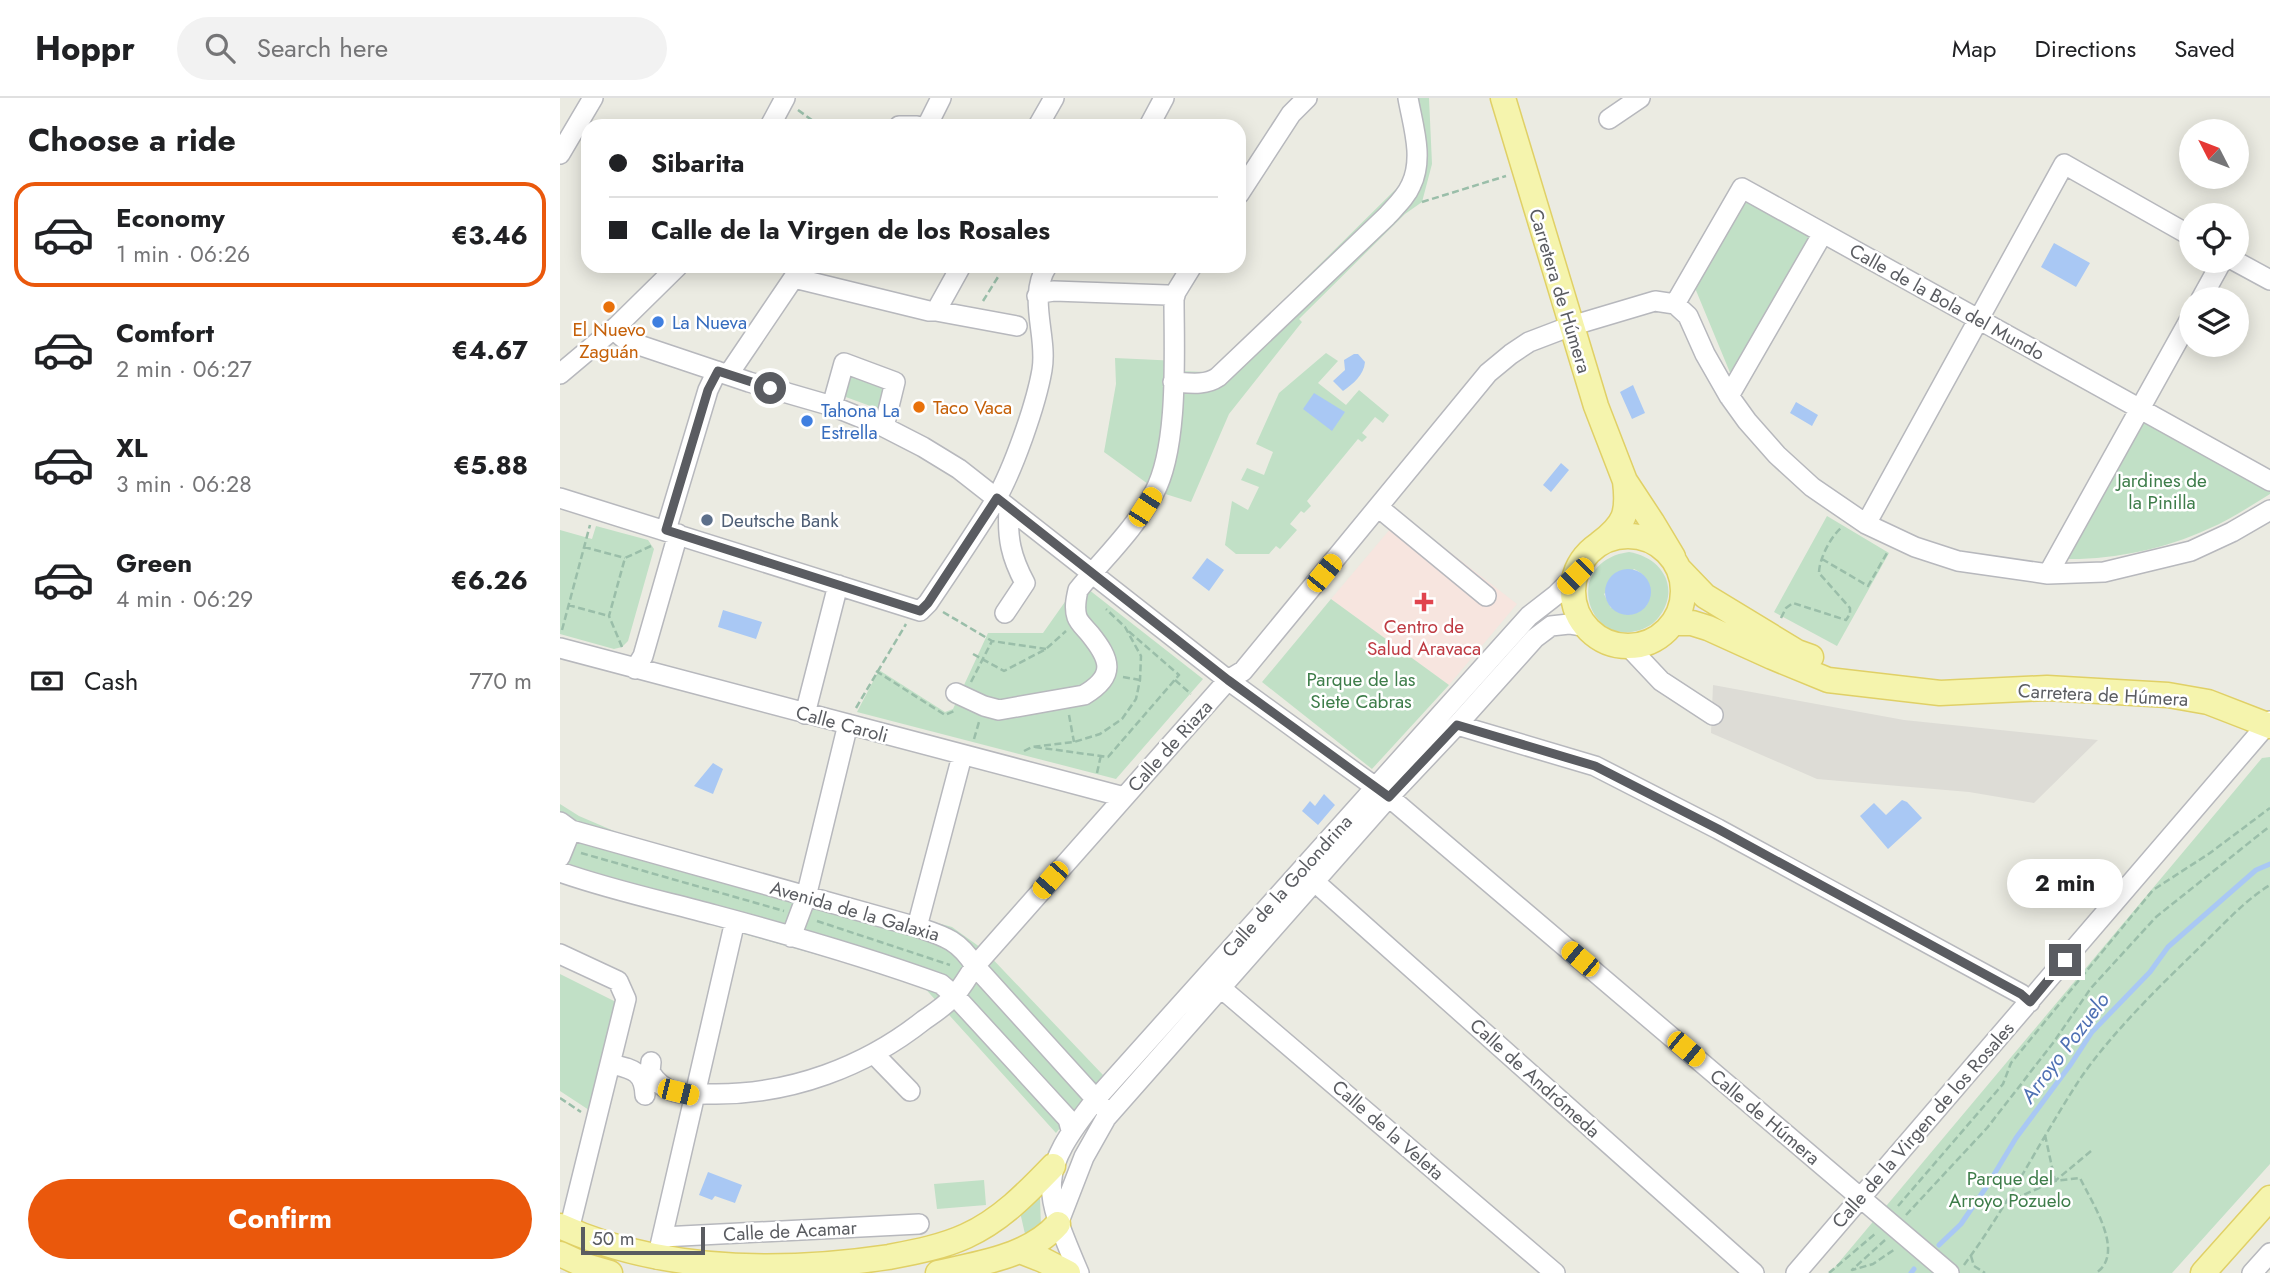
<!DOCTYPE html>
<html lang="en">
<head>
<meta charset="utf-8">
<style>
  :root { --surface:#fff; --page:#f2f2f2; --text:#202124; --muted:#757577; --line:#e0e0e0; --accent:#ea580c }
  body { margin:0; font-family:Jost,sans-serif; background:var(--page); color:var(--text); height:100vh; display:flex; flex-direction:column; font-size:26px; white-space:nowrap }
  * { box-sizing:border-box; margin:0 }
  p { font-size:23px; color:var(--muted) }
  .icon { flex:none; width:38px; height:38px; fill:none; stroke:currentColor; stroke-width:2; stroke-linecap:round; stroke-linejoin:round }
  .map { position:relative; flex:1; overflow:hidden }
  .side { display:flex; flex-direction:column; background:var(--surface); width:560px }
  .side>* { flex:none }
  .guide { position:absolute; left:21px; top:21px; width:665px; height:154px; border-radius:21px; box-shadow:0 4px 18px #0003; display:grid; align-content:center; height:154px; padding:0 28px; background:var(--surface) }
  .needle { width:46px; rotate:312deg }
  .fabs { position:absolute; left:1619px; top:21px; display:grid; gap:14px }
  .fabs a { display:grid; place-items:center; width:70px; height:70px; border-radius:50%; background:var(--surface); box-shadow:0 4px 18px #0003; font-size:35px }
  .scale { position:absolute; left:21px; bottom:18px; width:124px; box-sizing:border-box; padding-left:7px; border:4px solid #5a5c61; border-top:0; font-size:19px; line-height:24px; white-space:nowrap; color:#5a5c61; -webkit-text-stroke:5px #fff; paint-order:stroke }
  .end { position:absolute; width:32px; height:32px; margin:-16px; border:9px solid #5a5c61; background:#fff; box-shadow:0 0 0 4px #fff }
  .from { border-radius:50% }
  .bubble { position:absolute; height:49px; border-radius:24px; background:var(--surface); box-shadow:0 4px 18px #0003; font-size:23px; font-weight:700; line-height:49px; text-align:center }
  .car { position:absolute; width:21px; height:42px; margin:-21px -10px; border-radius:9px; box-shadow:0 0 5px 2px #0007; background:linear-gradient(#f5c518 24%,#345 0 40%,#f5c518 0 76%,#345 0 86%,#f5c518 0) }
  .guide b { display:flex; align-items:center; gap:24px; height:66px; font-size:26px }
  .guide b+b { border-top:2px solid var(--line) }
  .guide i { width:18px; height:18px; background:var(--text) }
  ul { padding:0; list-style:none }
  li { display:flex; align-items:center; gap:21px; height:105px; margin:0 14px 10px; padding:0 14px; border:4px solid transparent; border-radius:21px }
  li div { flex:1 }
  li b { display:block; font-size:26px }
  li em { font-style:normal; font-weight:700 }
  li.on { border-color:var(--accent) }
  li>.icon { width:63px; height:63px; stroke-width:1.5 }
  h2 { padding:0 28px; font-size:32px; line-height:84px }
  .pay { display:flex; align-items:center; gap:18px; height:77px; padding:0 28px; font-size:26px }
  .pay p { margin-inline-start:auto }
  .button { display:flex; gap:14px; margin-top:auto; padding:14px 28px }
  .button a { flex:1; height:80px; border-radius:42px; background:var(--accent); color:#fff; font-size:28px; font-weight:700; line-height:80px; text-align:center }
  header { display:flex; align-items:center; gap:42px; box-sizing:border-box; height:98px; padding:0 35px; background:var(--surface); border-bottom:2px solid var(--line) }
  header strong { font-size:33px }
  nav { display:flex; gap:38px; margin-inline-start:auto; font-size:24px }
  .search { width:490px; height:63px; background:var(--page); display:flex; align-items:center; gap:18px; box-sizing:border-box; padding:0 24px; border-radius:38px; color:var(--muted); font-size:26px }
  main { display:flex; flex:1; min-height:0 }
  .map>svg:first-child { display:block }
</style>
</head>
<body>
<header>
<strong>Hoppr</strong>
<div class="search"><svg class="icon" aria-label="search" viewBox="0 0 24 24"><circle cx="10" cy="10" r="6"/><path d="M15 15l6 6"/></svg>Search here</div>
<nav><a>Map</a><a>Directions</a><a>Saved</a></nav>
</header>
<main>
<section class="side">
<h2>Choose a ride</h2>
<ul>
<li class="on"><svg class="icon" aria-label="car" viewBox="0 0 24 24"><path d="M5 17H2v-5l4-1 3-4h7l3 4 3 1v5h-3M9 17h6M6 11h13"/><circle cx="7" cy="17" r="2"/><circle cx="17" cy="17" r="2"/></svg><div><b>Economy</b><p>1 min · 06:26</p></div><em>€3.46</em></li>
<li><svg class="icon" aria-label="car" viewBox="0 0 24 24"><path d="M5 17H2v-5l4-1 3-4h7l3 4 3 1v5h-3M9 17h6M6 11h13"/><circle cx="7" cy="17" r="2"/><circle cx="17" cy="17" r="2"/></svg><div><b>Comfort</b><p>2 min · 06:27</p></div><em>€4.67</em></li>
<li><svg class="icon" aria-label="car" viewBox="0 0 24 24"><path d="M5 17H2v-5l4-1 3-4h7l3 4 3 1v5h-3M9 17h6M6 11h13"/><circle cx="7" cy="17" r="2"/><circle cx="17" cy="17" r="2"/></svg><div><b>XL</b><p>3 min · 06:28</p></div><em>€5.88</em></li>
<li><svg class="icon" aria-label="car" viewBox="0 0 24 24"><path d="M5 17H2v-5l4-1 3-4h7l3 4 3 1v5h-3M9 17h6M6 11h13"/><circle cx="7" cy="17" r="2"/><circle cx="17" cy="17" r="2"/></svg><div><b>Green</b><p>4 min · 06:29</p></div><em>€6.26</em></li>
</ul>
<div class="pay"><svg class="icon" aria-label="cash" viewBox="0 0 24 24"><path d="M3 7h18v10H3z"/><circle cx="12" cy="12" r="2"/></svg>Cash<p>770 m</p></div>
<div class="button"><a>Confirm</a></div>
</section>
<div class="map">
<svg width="1710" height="1175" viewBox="0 0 1710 1175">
  <rect width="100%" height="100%" fill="#ebebe2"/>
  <path fill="#dddcd6" d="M1153,587L1344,622L1538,642L1474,705L1409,694L1257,681L1151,635Z"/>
  <path fill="#f7e5df" d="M842,417L957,506L889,587L771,501Z"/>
  <path fill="#c1e0c6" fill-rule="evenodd" d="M855,0H869L872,66L862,104L845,116L739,221L742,224L669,316L631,404L599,394L544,354L556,286L555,260L619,263V273L646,274L655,270L838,89L850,69Z
    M1185,101L1250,137L1171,277L1135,190Z
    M766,255L778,263L758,285L786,307L799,292L829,317L823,325L815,319L802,335L807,339L802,344L798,341L747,403L751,408L744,415L741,413L730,426L737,432L720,451L716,448L709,456H676L665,447L672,403L688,412L699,389L681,382L687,370L704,377L713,354L696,346L719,295Z
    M287,277L328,292L324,313L283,298Z
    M1582,322L1710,394V396C1690,408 1670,422 1648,431C1605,451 1552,462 1505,461Z
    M1267,418L1329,455L1277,548L1214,514Z
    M36,428L88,442L94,451L68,543L62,549L54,551L0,536V432L32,441Z
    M1069,454C1100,459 1120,487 1101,516C1096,524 1089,529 1080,532C1026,550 1002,463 1069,454ZM1074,471C1090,478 1094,494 1086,508L1051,510L1044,496Z
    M519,484L643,581L556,681L297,614L319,572L385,614L393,611L428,535H483Z
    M771,501L889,587L812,671L702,584Z
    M1710,659V1066L1612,1175H1270L1702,660Z
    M0,706L19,718L68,739L392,829L424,852L543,977L496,1035L361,886L31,793L0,780Z
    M0,876L56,904L29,1012L0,993Z
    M424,1082L426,1107L377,1111L374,1086Z
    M478,1099L480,1100L481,1128L465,1136L460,1114Z"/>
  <path fill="#a9c8f4" d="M1494,145L1530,165L1516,189L1481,169Z
    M794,256H798L805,264C804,277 793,286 783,293L773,283L785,272L784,262Z
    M1073,287L1085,315L1072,321L1060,294Z
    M754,295L785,314L772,333L743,311Z
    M1236,304L1258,317L1252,328L1230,315Z
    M1001,365L1009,372L991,394L983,387Z
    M647,460L664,472L649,493L632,480Z
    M1045 494a23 23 0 1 1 46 0a23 23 0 1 1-46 0Z
    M163,512L202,524L196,541L158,529Z
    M153,665L163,671L153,696L134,688Z
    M764,696L775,707L758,727L742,713L750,703L755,708Z
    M1342,702L1347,704L1362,720L1328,751L1300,718L1314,705L1326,717Z
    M148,1074L182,1087L175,1105L155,1098L152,1102L139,1097Z"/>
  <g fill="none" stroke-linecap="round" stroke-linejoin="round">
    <path stroke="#a9c8f4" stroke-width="5" d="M1379,1147L1401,1126L1427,1088L1456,1040L1511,966L1532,934L1590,874L1608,849L1696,772L1710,766
      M1351,1175L1354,1171"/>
    <g stroke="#b7b8bd" stroke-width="22">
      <path id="minor" d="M1049,21L1080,0
        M210,28L225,0
        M339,28H357
        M365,28L369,24L381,0
        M478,28L494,0
        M589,28L604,0
        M0,56L33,0
        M679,96L731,16L747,0
        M1675,163L1710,182
        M234,180L369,213H376L401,168
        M477,198L481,195L494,193L607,197L614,201
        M1641,201L1662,163
        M1115,206L1182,90L1710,383
        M376,213L457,228
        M57,228L61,238L67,243L189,284L272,308L324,329L363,349L399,371L668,582L829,699L1389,1175
        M0,276L57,228L118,168
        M168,277L241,169
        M613,284C629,285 645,288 658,279L827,118C836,108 846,99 851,87C864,60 853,28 848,0
        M1169,298L1263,135
        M272,308L284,265L335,284L324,329
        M0,400L360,513L368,505C391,471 414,437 435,403C453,372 476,307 482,272C488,238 467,200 487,168
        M818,409L926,498
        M1306,426L1504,66L1631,138
        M106,432L148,292L157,273
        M1488,476L1631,219
        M445,515L465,485C451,459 447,440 449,411
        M1068,548L1101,583L1153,617
        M0,550L564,699
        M75,571L83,558L118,436
        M396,595L424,608L439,612L524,597C556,578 551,562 530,536C526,531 519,525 517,519C514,510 516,501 518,492C543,461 575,431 594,395C619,349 614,255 614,201L616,194L632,168
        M245,616L278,487
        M897,627L1035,668L1158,731L1461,896L1470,904
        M0,724L11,732L357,829C384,838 399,842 415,868L543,1009
        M0,759L11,732
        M0,774C51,792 103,803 155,817C230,837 307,859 381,886L395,898L508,1021L511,1032
        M755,784L1194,1175
        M357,829L402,658
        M231,839L246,799L288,626
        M0,856L58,883L66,901L9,1132
        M661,890L995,1175
        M314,956L350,993
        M91,964L90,974C106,1000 128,996 156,996C231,996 305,969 364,922C374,915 385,908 393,899C402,890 408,878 415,868L668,582L683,573L928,275L951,256L969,244L1011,228L1095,203L1115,206L1128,218L1145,256L1169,298L1187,323L1217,357L1252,389L1306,426L1355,449L1398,463L1488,476L1544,474L1631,453L1672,434L1710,412
        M51,966C71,971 84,972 85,997
        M498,1126L524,1059L546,1020L829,699L897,627L975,540L991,528L1009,526L1027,529
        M102,1139L359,1126
        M97,1161L175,823
        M519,1175C483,1090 476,1077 536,1001L969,518L996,497L1015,478
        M1236,1175L1710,623
        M1692,1175L1710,1155"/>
    </g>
    <g stroke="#e0d066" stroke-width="27">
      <path id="major" d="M943,0L1036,308L1065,383L1092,424L1113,459
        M1013 493a55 55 0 1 1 110 0a55 55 0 1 1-110 0Z
        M1040,445C1065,426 1069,415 1065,383
        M1120,472L1145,498L1237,554L1251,559
        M1113,525H1132L1148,530L1212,559L1268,582L1380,595L1487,590L1608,597L1648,604L1710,628
        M0,1128C102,1175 220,1175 329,1159C355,1154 382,1149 406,1138C441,1122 467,1095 493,1068
        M460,1153L483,1162L508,1175
        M0,1156L26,1168L50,1175
        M378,1175C419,1165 469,1159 498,1126
        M1643,1175L1710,1100"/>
    </g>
    <path stroke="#9abea9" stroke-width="2.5" stroke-dasharray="7 3.5" stroke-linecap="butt" d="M238,12L260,28
      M862,104L946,78
      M423,203L438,179
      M24,449L65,460
      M1262,461L1308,488L1327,455
      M8,507L49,518
      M383,514L432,543L486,551
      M1221,520L1226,510L1233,505L1286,522L1290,516V510L1259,475C1259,461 1271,438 1282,429
      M2,532L30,427
      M62,549L49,518L65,460L91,448
      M413,556L444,573L486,551L506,533
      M316,573L385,617L394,613
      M563,579L580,582
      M615,582L631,596
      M411,584L432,543
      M296,610L346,526
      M509,617L514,644
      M414,641L419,624
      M475,649L548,659L619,577L566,531
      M464,653L472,649L514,644L540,636L562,621L576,601L580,582L581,558L565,529L546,511
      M537,675L541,657
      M21,755L224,813
      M257,823L390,867
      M0,1000L21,1014
      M1485,1037L1495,1083L1520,1080C1532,1105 1566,1155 1536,1175
      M1445,1105L1495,1083L1531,1053
      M1338,1108L1443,986L1451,965L1593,792L1650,755L1710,710
      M1346,1117L1427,1030L1493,945L1531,890L1596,819L1710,728
      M1325,1142L1292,1172L1313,1166L1335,1151
      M1411,1158L1414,1168L1425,1175
      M1404,1167C1448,1108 1480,1042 1520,981C1553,933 1601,887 1642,847C1663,827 1685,802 1710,787
      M1269,1175L1316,1135"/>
    <use href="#minor" stroke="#fff" stroke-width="19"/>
    <use href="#major" stroke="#f5f4ad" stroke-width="24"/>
  </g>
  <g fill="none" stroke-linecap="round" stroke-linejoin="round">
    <path stroke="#5a5c61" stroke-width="9" d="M210,290L158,273L148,292L106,432L360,513L368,505L437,400L668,582L829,699L897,627L1035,668L1158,731L1461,896L1470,904L1505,862"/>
  </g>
  <g fill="#e8710a" stroke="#fff" stroke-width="2.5">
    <circle cx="49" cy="209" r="7"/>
    <circle cx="359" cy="309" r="7"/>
  </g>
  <g fill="#3f7fe0" stroke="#fff" stroke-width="2.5">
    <circle cx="98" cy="224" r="7"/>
    <circle cx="247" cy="323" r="7"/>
  </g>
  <circle fill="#5c6f8a" stroke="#fff" stroke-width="2.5" cx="147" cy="422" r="7"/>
  <path fill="#e0444e" stroke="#fff" stroke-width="2.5" d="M860.5 493.5h7v7h7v7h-7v7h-7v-7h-7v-7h7z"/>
  <g text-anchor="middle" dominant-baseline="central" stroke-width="5" stroke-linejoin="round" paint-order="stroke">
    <g font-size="19" fill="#5a5c61" stroke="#fff">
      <text transform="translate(1000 193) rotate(73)">Carretera de Húmera</text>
      <text transform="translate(1387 204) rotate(29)">Calle de la Bola del Mundo</text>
      <text transform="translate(1543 597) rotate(3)">Carretera de Húmera</text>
      <text transform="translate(282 626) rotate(15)">Calle Caroli</text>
      <text transform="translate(610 648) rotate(-48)">Calle de Riaza</text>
      <text transform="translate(727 788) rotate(-48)">Calle de la Golondrina</text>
      <text transform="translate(295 813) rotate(16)">Avenida de la Galaxia</text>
      <text transform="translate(975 980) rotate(42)">Calle de Andrómeda</text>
      <text transform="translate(1205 1019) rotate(40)">Calle de Húmera</text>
      <text transform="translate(1363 1027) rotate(-49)">Calle de la Virgen de los Rosales</text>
      <text transform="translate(828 1032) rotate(41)">Calle de la Veleta</text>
      <text transform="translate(230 1133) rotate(-3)">Calle de Acamar</text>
    </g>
    <g font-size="19" fill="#366cbe" stroke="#fff" text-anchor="start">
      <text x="112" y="224">La Nueva</text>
      <text x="261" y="312">Tahona La<tspan x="261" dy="22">Estrella</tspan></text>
    </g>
    <g font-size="19" fill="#c56008" stroke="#fff">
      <text x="49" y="231">El Nuevo<tspan x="49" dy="22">Zaguán</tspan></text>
      <text x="373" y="309" text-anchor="start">Taco Vaca</text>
    </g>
    <g font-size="19" fill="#3e7d4a" stroke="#fff">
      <text x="1602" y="382">Jardines de<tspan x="1602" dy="22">la Pinilla</tspan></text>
      <text x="801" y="581">Parque de las<tspan x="801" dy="22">Siete Cabras</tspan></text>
      <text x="1450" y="1080">Parque del<tspan x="1450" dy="22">Arroyo Pozuelo</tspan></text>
    </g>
    <g font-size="19" fill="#4e5e75" stroke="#fff" text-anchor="start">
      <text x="161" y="422">Deutsche Bank</text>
    </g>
    <g font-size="19" fill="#be3a42" stroke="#fff">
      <text x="864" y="528">Centro de<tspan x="864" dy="22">Salud Aravaca</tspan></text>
    </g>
    <g font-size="21" font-style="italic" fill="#4f71b4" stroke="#fff">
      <text transform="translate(1505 950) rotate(-53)">Arroyo Pozuelo</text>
    </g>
  </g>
</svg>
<div class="fabs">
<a><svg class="needle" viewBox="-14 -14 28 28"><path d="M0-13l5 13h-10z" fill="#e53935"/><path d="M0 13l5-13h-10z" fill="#757577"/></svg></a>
<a><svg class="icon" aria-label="locate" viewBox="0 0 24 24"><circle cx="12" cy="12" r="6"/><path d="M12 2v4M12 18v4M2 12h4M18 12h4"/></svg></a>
<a><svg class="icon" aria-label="layers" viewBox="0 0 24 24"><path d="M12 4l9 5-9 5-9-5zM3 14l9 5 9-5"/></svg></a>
</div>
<div class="scale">50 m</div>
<i class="end from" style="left:210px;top:290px"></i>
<i class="end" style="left:1505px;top:862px"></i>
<div class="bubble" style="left:1447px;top:761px;width:116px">2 min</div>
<i class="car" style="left:585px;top:409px;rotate:33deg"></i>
<i class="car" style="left:764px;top:475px;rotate:39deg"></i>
<i class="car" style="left:1015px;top:478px;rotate:225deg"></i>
<i class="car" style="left:490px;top:782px;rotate:221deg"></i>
<i class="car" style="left:1020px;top:861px;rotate:310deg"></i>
<i class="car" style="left:1126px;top:951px;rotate:130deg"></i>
<i class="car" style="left:118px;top:994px;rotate:104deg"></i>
<div class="guide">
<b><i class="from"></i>Sibarita</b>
<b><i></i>Calle de la Virgen de los Rosales</b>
</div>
</div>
</main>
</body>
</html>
